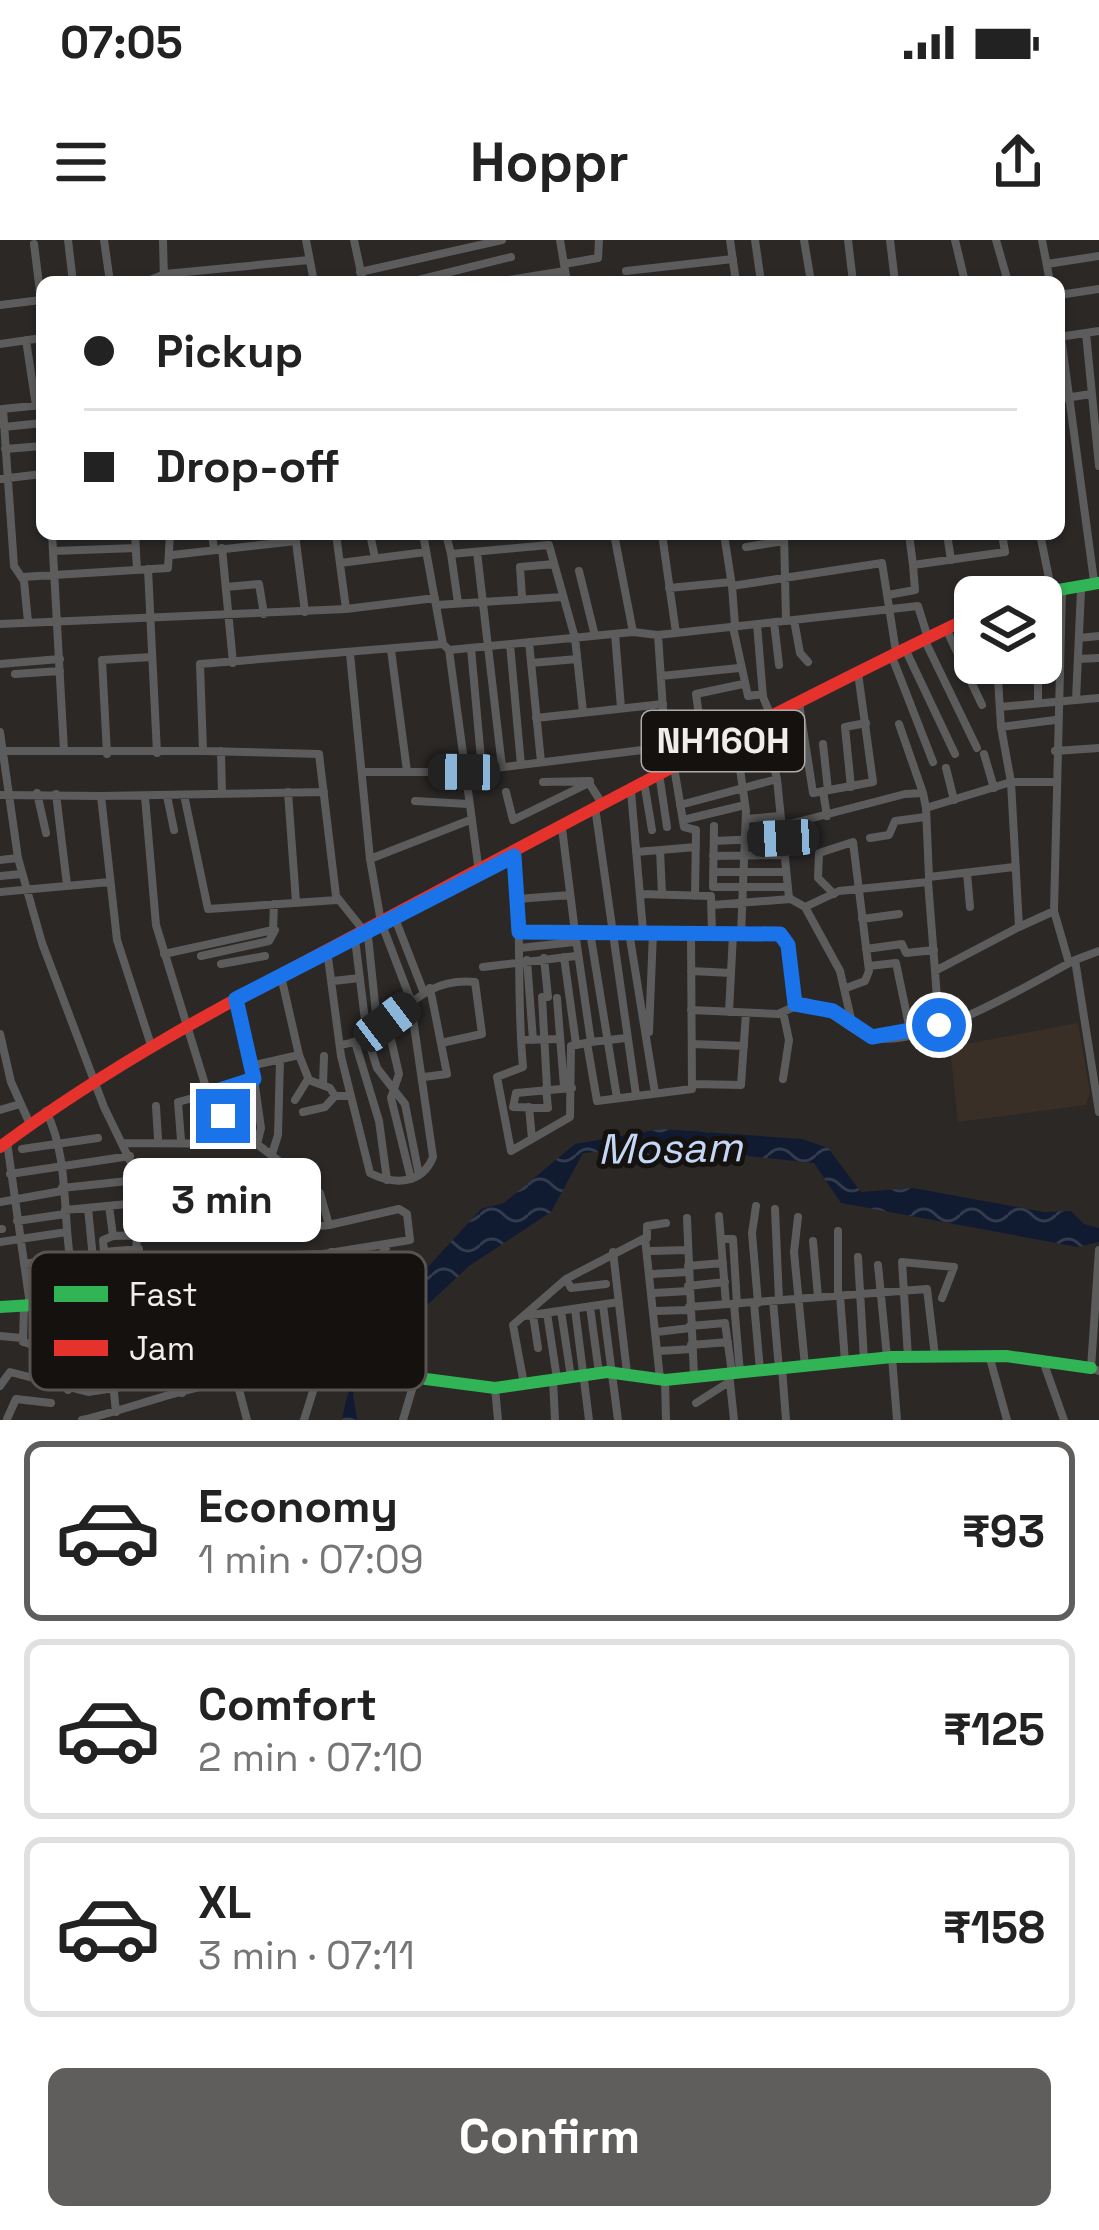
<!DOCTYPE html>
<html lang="en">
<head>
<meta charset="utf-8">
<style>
  :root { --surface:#fff; --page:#f6f6f6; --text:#222; --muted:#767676; --line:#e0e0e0; --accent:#605e5d }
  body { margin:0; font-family:"Space Grotesk",sans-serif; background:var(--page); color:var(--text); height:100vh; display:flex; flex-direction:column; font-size:45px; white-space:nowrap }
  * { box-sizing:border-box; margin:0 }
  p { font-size:39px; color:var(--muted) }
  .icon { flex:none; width:66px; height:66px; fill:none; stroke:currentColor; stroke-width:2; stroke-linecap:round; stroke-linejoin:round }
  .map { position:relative; height:1180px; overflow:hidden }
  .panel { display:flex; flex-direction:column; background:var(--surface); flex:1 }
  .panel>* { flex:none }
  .top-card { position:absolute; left:36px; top:36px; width:1029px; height:264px; border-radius:18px; box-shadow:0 3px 9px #0004; display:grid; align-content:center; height:264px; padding:0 48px; background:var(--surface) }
  .tools { position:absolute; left:954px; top:336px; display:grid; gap:24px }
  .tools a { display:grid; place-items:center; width:108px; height:108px; border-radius:18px; background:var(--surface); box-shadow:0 3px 9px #0004; font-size:60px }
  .end { position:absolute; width:54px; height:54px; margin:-27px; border:15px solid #1a73e8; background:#fff; box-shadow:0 0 0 6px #fff }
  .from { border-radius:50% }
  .bubble { position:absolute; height:84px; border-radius:18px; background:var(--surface); box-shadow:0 3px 9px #0004; font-size:39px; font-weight:800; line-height:84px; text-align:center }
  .car { position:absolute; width:36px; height:72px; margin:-36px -18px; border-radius:15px; box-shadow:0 0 9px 3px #0007; background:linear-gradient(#222 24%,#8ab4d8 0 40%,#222 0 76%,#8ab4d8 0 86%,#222 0) }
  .top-card b { display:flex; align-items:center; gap:42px; height:114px; font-size:45px }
  .top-card b+b { border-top:3px solid var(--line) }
  .top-card i { width:30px; height:30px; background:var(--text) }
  ul { padding:21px 0 0; list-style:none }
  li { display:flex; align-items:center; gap:36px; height:180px; margin:0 24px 18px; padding:0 24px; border:6px solid var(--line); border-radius:18px }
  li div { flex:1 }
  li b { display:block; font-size:45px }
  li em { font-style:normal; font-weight:800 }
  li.current { border-color:var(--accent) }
  li>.icon { width:108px; height:108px; stroke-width:1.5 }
  .button { display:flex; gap:24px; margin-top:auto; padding:24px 48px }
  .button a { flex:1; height:138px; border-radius:18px; background:var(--accent); color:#fff; font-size:48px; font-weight:800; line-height:138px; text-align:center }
  .status { display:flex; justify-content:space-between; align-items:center; height:84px; padding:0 60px; background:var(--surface); direction:ltr }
  .status svg { height:33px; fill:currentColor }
  header { display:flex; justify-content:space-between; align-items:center; height:156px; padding:0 48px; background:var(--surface); font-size:54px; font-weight:800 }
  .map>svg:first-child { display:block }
</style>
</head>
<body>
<div class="status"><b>07:05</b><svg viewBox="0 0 49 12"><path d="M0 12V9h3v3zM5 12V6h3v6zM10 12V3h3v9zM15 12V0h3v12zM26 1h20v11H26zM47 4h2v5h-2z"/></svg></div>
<header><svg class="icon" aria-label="menu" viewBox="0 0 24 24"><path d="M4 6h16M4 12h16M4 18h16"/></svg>Hoppr<svg class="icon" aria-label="share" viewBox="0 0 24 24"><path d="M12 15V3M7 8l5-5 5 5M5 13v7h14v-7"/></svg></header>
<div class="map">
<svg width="1099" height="1180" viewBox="0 0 1099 1180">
  <defs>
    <pattern id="water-waves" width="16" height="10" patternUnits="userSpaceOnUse" patternTransform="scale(3)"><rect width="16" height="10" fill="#101a30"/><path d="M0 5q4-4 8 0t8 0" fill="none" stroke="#333c4e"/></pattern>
  </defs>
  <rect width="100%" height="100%" fill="#2b2826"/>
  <path fill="#392f27" d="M1078,783L1090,852L1086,865L958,882L950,807Z"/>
  <path fill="url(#water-waves)" d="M662,889L802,899L828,908L861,952L913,948L1044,972L1071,971L1084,984L1099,988V1002L1078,1007L841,963L814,923L711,912L676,920L615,910L583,913L551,972L469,1026L375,1114L353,1154L357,1180H342C357,1092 424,1033 481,969L504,963L575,904Z"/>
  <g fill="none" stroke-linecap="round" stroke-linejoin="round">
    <path stroke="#5d5c5c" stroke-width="8" d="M68,0L73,42
      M104,0L110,42
      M163,0L164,42
      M306,0L314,42
      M354,0L363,42
      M560,0L567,42
      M730,0L736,42
      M755,0L761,42
      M804,0L811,42
      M848,0L853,42
      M890,0L895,42
      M955,0L965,42
      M996,0L1008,42
      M1042,0L1050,42
      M34,4L41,60
      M564,24L598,18L599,0
      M1047,24L1099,16
      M626,31L733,19
      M360,32L502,0
      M145,42L165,34L309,20
      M410,42L511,17
      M496,42L565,31
      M1059,55L1099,49
      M0,65L41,60
      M1059,82L1094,341
      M1086,93L1099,226
      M1059,97L1099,91
      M26,100L36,166
      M0,104L42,98
      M41,119L42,130
      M1059,159L1091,154
      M2,169L42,165
      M3,169L14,326L24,341L28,382
      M4,187L42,183
      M5,209L42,206
      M0,239L42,234
      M52,294L64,511
      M135,294L137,330
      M212,294L214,309
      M295,294L305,372
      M336,294L346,369
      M370,294L375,318
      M423,294L443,404
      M446,294L451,314L549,305L575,398L583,472
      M614,294L633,392
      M662,294L676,393
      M724,294L732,346
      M784,294L786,381
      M821,294H824
      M909,294L913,325L1005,312L1002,294
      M947,294L951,320
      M1040,294L1051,348
      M746,307L784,301
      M222,308L233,423
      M53,311L136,308
      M477,312L502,527
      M451,314L458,363
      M172,315L296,301
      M340,323L426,312
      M148,329L157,513
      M579,331L595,396
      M22,337L168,328L170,294
      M226,347L259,344L264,374
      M669,348L731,342
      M1062,351L1054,671L1069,723
      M888,355L915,350L913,325
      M522,357L520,327L554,324
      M436,365L563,357
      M794,380L800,413L808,422
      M774,382L779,425
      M0,384L346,369L435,358
      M757,384L763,457L771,476
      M735,386L732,346L882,323L896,412
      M733,387L748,456L763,454
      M615,394L621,468
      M658,395L918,366L928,398
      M949,395L982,465
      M1079,398L1099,396
      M529,402L541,522
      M510,404L521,525
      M927,405L977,508
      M471,408L482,530
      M1041,409L1058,404
      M391,410L407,531
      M908,415L955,514
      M1078,419L1099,418
      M894,422L933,522
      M531,423L577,419
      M997,423L1001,487L1011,542L1019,687L1054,671
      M0,424L60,419
      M15,434L60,431
      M661,436L739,428
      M1076,460L1099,458
      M1038,462V423
      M799,463L813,553L873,542L858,433
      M1000,467L1076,460L1081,350
      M536,478L663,464
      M781,478L791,510
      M763,481L777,539L789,658L805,667L839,651L928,642
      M899,484L923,553
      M1001,487L1055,480
      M0,492L18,618L42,703L104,867L136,933L137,1081
      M736,501L746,571L741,694
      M823,504L828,550
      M2,511H203L200,424L443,404L449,410
      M203,511L319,514L336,656L368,696L376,773L382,785
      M221,511L222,554
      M704,511L696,454L743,444
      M1055,511L1099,508
      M107,514L102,420L152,417
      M984,514L994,548
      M946,528L954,560
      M363,532H464L667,507
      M675,533L684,587L696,590L695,656
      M660,540L667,587
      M543,542L590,541
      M851,547L845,487L866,483
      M645,548L652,590
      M631,551L643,691L783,695L795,764
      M823,551L827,576
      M288,552L296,662
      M506,552L513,580L589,543L601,562
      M37,553L46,593
      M56,554L67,645
      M0,555L100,556
      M184,555L208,669L337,660
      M167,556L174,590
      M145,557L156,685L208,854L254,839L261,888L257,904
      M415,561L468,564
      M680,565L777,539
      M596,574L636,855
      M746,579L780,576
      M683,580L745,565
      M714,586L713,647H786
      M782,586L905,554L923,553L926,568
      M562,588L575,692L643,691
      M870,598L889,595L895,581L925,577
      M714,601L783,598
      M660,610L662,654
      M513,612C523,685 516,754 523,827L497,837L511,911L570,877L571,806L591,802
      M636,612L696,607
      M713,616L784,615
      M370,619L470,580
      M0,620L18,618
      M1014,627L929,637L926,568L1011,542H1055
      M479,632L449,410L633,392L658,395L667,529
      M713,632H785
      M967,633L970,667
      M0,636L22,634
      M928,641L935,731L1019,687
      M0,652L110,642
      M640,654L711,656L712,694
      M834,654L818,638L819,613L853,602L869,731L865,741L846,748
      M517,659L570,655
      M713,665L791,659
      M805,667L840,731L852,783
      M394,676L424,753
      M862,679L899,674
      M519,692L573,693
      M575,692L591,802L626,798
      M590,692L617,858
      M629,692L655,853
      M355,699L367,796L377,828L405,864L419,935
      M520,708L574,702
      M866,709L902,704L906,713L934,710
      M327,710L341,816L370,933C393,945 422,945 433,917L410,758L381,682L370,619L350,414
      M1099,711L1075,720L1099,872
      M164,714L273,690L274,664
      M201,716L269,701L275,690
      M564,717L576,804
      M544,718L548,757
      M527,720L533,800
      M221,724L265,716
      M869,726L896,723L911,795
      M483,727L576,716
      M691,731L731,733
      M935,731L939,785
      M333,741L360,738
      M542,757L547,848
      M557,758L564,847
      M236,759L254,839
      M691,770L778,774L805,762C832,768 848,791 872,797C923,810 1029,744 1075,720
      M729,772L733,694
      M387,782L399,834L391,858L411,939
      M649,792L653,692
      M0,794L11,842L29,882
      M521,800L559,799
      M355,802L379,881L387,940
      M587,803L597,861L692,849L691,693
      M692,804L744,806
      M151,805L117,700L101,556L324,552
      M340,805C397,798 408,736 475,742L482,794L441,803
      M299,815L309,840L330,848L335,856H351
      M250,826L299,815L281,736
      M424,837L447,834L430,748
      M783,839L789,800L783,772
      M693,844L741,845L746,773
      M323,845L324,816
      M234,846L239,889
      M546,848L548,868L513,867L516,853L572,848
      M221,850L225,902
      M198,856L203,901
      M295,860L308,839
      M156,866L158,899
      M529,867L532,899
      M0,870L20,864
      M46,871C75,929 57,1001 81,1062
      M303,872L325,867L335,856
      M181,900L178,862L208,854
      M7,902L30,1065
      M122,903L257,904L320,953L329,985
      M22,909L98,898
      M272,914L278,895L280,820
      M10,934L130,916
      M62,948L137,940
      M0,962L62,951
      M109,966L113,996L139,995
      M756,966L752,993L758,1063
      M88,968L95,1039
      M775,969L779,1060
      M65,970L138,963
      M139,973L219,975
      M719,976L726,1064
      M798,977L794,1012L805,1126
      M687,978L694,1136
      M17,981L65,974
      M0,989H2
      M139,992L226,996L329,985L399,969L407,974L410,1000L323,1014L183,1019L139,1027
      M647,998V986L666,983
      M721,999H733L737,1064
      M813,1001L818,1057
      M0,1002L67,992
      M1099,1010L1091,1128L1099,1131
      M650,1011L687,1010
      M104,1012L139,1009
      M331,1012L347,1055
      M613,1012L627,1133
      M858,1017L864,1120
      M24,1024L69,1017
      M878,1025L887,1117
      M688,1026L723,1023
      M652,1034L688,1032
      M106,1036L103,1000L113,996
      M566,1039L571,1048L606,1044
      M261,1043L275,1030L279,1015
      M75,1046L138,1031
      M688,1046L725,1042
      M654,1053L688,1051
      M838,1055V991
      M840,1055L845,1122
      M137,1061L172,1057L181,1047L258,1042L322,1092
      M773,1061L779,1129
      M754,1063L760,1130
      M734,1064L740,1132
      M24,1065L23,1102L72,1116L251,1110L264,1104L271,1091
      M603,1065L618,1180
      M590,1067L599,1133
      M689,1067L927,1049L935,1116
      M575,1069L589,1180
      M561,1071L571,1137
      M656,1071L688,1070
      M547,1073L557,1139
      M533,1075L538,1108
      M525,1076L619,1062
      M690,1086L725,1083L732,1133
      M657,1092L690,1088
      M0,1096L22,1098
      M691,1105L728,1102
      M176,1111L182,1153
      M659,1111L692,1109
      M110,1115L116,1172
      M989,1115L1007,1180
      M892,1117L897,1180
      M908,1117L902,1022L954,1027L942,1058
      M1043,1121L1064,1180
      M782,1128L786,1180
      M729,1133L734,1180
      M112,1135L179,1130
      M236,1138L247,1180
      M553,1140L555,1180
      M665,1140L666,1180
      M524,1144L513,1085L566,1039L645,998L660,1139
      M0,1146L10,1132L88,1152L180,1138
      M495,1148L498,1180
      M68,1150L72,1116
      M696,1163L729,1142
      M7,1179L16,1159L51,1163
      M82,1180C159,1162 235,1123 315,1146
      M304,1180L319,1132L323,1089L386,1008
      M403,1180L416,1136"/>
    <path stroke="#30b455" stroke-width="12" d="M1018,357L1099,343
      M0,1067L81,1062L90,1078L271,1091L426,1139L495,1148L607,1132L665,1140L892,1117L1006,1116L1091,1128"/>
    <path stroke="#e5322d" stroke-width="12" d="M0,907C127,812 268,742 408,667C596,567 783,467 975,375"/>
  </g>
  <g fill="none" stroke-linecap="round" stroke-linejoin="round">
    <path stroke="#1a73e8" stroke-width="15" d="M223,876L220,850L254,839L236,759L514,616L519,692L780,694L788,705L795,764L833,771L872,797L939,785"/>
  </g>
  <g text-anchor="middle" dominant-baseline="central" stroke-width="10" stroke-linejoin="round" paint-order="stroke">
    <rect fill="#14110f" stroke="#afaba8" stroke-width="3" x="642" y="471" width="162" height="60" rx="9"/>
    <g font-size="36" font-weight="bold" fill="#f1edea">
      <text x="723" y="501">NH160H</text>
    </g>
    <g font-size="42" font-style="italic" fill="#c5d7f7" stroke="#14110f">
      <text transform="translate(670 908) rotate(-1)">Mosam</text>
    </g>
  </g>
  <rect x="30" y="1012" width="396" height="138" rx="18" fill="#14110f" stroke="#565351" stroke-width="3"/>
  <rect x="54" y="1046" width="54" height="16" fill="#30b455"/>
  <rect x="54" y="1100" width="54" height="16" fill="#e5322d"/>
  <g font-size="33" fill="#f1edea">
    <text x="129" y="1066">Fast</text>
    <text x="129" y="1120">Jam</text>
  </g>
</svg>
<div class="tools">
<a><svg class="icon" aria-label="layers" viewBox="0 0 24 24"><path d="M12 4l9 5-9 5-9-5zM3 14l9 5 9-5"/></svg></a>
</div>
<i class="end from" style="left:939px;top:785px"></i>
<i class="end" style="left:223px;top:876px"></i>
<div class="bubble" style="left:123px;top:918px;width:198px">3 min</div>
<i class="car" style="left:464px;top:532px;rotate:271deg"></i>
<i class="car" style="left:783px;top:598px;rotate:267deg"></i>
<i class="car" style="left:387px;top:782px;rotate:53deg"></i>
<div class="top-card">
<b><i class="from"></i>Pickup</b>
<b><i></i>Drop-off</b>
</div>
</div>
<section class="panel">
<ul>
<li class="current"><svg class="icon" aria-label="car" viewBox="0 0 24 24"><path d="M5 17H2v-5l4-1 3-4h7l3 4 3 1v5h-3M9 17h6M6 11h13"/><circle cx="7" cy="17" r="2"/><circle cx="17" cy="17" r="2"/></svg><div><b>Economy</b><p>1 min · 07:09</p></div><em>₹93</em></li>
<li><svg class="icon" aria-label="car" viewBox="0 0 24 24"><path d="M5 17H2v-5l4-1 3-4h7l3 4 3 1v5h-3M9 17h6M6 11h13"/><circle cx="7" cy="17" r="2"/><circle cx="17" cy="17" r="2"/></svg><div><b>Comfort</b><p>2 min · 07:10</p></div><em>₹125</em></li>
<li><svg class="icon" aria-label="car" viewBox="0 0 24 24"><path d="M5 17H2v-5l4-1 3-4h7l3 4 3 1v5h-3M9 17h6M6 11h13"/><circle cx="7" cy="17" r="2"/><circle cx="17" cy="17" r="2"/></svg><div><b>XL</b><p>3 min · 07:11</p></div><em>₹158</em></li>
</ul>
<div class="button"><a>Confirm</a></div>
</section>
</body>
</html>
